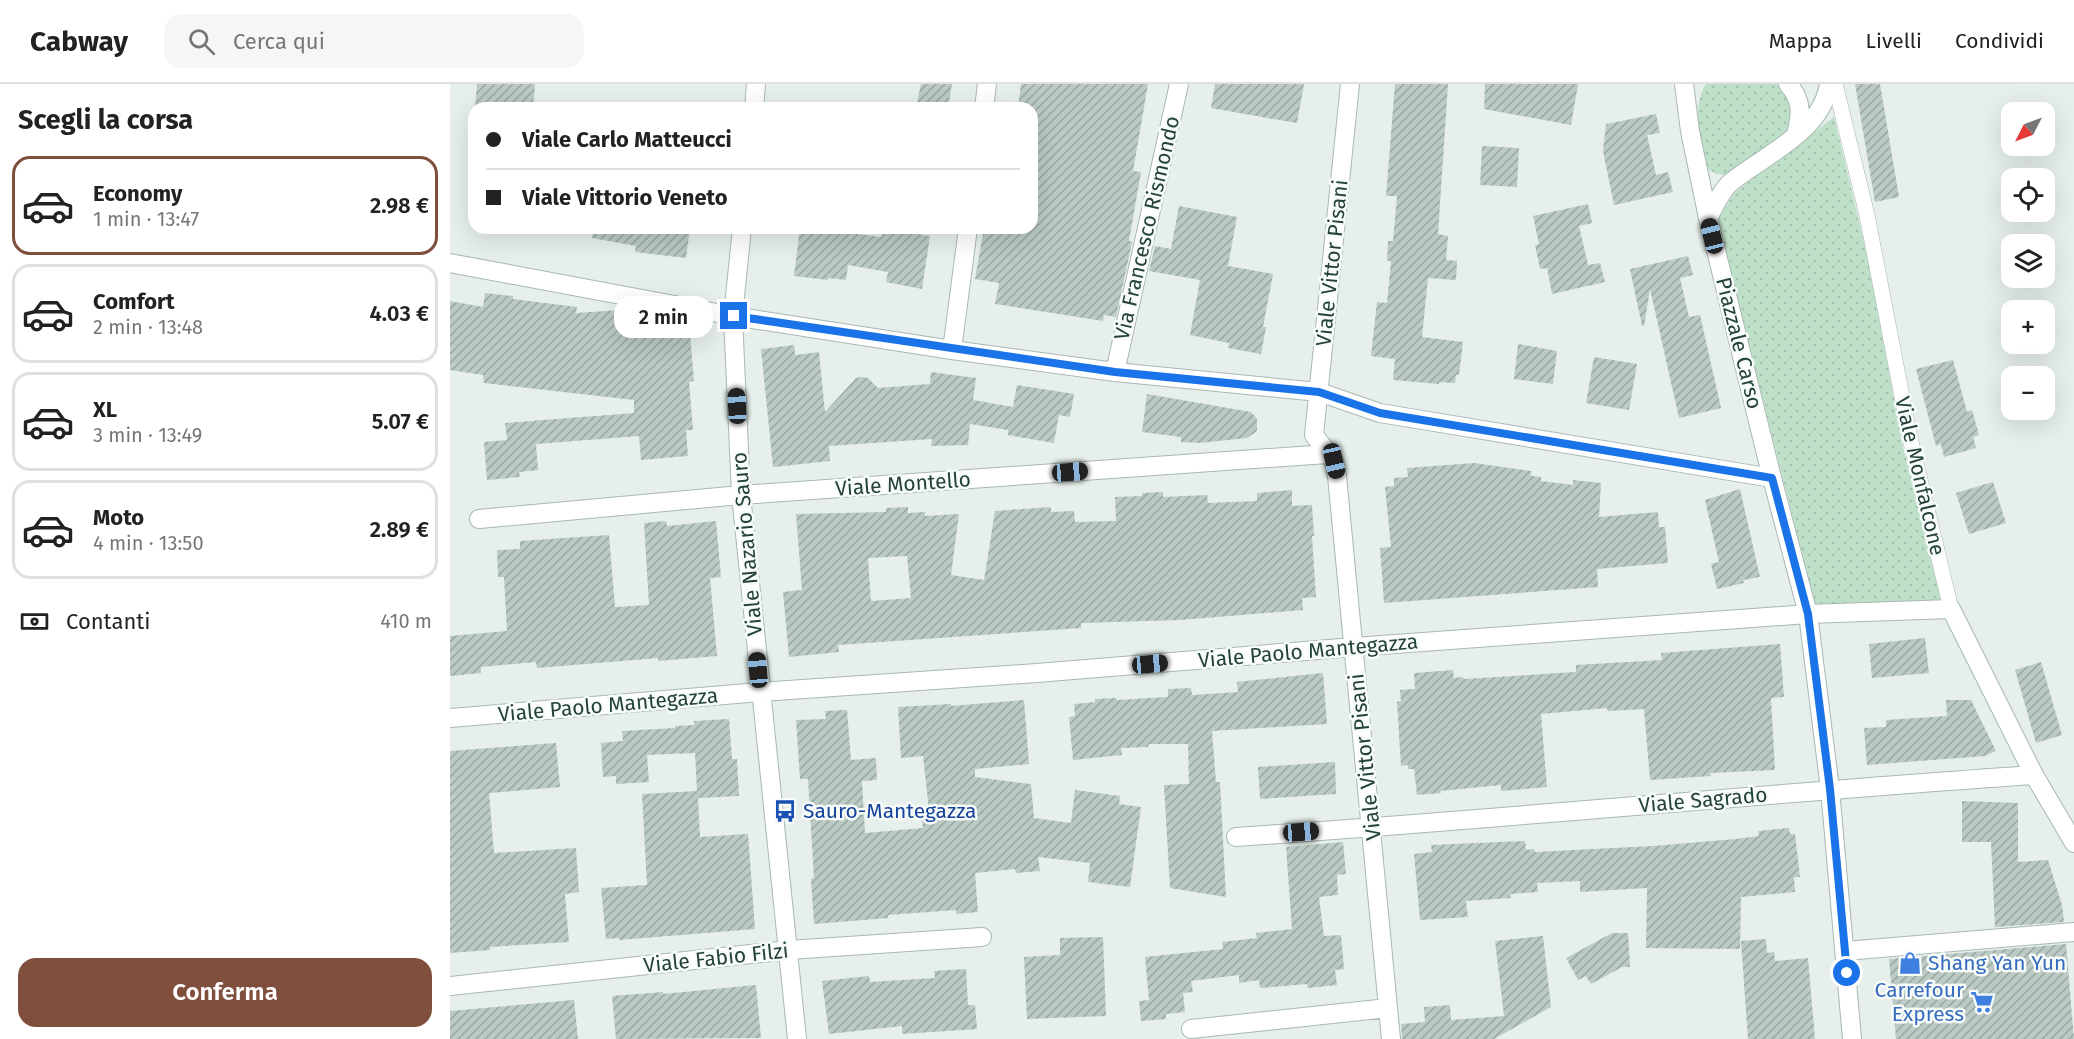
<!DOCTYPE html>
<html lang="it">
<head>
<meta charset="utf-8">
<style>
  :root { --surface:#fff; --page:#f6f6f6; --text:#222; --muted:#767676; --line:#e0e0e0; --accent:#804e3d }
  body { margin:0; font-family:"Fira Sans",sans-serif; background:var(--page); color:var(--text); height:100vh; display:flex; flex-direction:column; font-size:22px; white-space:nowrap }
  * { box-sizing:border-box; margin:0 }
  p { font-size:20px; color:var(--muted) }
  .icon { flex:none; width:33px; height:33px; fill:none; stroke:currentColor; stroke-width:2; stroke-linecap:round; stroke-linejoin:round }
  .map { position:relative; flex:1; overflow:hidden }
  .side { display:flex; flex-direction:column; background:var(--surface); width:450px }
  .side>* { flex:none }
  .hud { position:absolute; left:18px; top:18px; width:570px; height:132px; border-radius:18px; box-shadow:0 6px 24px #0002; display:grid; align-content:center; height:132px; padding:0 18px; background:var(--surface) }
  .needle { width:39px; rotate:228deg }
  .fabs { position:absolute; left:1551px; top:18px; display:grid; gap:12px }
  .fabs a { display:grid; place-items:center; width:54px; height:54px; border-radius:12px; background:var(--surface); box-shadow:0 6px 24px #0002; font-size:30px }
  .end { position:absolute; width:27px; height:27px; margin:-14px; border:8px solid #1a73e8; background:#fff; box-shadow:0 0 0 3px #fff }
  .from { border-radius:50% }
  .bubble { position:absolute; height:42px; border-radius:18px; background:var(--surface); box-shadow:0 6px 24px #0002; font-size:20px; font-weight:600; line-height:42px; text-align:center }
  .car { position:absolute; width:18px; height:36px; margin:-18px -9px; border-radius:8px; box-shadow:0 0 4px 2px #0007; background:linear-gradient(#222 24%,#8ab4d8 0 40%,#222 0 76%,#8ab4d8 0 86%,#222 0) }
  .hud b { display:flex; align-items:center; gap:21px; height:57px; font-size:22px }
  .hud b+b { border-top:2px solid var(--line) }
  .hud i { width:15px; height:15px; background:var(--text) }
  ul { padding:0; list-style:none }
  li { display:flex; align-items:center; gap:18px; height:99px; margin:0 12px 9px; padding:0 6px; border:3px solid var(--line); border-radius:18px }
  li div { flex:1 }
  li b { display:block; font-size:22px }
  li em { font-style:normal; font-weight:600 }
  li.active { border-color:var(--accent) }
  li>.icon { width:54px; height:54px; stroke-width:1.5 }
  h2 { padding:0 18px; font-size:27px; line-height:72px }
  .pay { display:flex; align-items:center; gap:15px; height:66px; padding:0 18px; font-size:22px }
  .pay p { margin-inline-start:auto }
  .button { display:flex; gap:12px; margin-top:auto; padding:12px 18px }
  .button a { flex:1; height:69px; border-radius:18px; background:var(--accent); color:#fff; font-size:24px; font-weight:600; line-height:69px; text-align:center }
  header { display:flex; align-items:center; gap:36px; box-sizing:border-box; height:84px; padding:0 30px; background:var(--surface); border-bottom:2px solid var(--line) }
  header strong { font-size:28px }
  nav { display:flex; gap:33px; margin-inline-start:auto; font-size:21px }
  .search { width:420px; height:54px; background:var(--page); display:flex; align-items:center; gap:15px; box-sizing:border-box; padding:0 21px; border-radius:18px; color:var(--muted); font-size:22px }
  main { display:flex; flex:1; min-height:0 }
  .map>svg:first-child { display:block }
</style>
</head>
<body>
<header>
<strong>Cabway</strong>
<div class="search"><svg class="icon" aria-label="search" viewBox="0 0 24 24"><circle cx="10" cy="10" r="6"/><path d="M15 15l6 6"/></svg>Cerca qui</div>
<nav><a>Mappa</a><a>Livelli</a><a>Condividi</a></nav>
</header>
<main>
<section class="side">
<h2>Scegli la corsa</h2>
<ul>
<li class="active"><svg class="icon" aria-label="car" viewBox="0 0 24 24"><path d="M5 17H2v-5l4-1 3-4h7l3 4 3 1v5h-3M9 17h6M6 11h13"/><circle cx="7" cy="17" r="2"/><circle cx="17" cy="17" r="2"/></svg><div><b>Economy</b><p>1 min · 13:47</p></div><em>2.98 €</em></li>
<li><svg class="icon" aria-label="car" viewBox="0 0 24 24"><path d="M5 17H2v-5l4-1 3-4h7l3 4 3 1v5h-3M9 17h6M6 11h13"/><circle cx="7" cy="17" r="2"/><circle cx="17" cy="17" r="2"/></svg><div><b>Comfort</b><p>2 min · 13:48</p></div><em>4.03 €</em></li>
<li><svg class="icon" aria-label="car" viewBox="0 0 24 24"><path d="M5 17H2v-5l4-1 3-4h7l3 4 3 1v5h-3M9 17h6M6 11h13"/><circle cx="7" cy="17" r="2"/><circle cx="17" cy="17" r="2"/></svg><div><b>XL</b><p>3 min · 13:49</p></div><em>5.07 €</em></li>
<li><svg class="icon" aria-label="car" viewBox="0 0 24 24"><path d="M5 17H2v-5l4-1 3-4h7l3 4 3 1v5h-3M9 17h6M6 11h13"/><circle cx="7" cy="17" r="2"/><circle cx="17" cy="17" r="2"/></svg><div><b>Moto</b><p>4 min · 13:50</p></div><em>2.89 €</em></li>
</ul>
<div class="pay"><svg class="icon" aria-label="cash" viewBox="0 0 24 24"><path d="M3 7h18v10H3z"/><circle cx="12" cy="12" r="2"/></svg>Contanti<p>410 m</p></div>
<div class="button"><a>Conferma</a></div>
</section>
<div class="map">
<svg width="1624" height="955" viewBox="0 0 1624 955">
  <defs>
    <pattern id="park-dots" width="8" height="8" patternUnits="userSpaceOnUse" patternTransform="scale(1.5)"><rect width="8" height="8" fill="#bfe0c8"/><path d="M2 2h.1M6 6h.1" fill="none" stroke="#a4c1ad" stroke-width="1.8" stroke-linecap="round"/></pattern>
    <pattern id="building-hatch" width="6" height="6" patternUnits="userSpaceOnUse" patternTransform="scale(1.5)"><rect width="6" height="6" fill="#bbcac4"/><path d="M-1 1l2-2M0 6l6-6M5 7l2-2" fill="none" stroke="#98a6a0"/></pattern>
  </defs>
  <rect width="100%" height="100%" fill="#e6efeb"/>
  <path fill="url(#park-dots)" d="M1256,0H1329L1341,15L1343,33L1338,47L1278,91L1266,90L1258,85C1251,57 1240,27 1256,0Z
    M1384,33L1420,183L1452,359L1492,516L1365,520L1267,137L1285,108Z"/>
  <path fill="url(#building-hatch)" fill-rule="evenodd" d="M27,0H85L83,24H25Z
    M471,0H502L498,24H466Z
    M571,0H698L683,87L691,88L679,157L682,158L666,233L654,231L653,237L545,220L549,199L525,195L534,144H582V24H568Z
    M765,0H854L847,39L761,24Z
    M945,0H998L988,150L998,152L996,176L1007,177L1006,196L978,194L972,253L1013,258L1009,291H1006L1005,299L989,298V300L943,296L945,275L921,272L927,218L937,219L941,177H937L938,157H943L947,112H936Z
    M1035,0H1128L1121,41L1034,25Z
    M1405,0H1430L1449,113L1425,118Z
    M1206,30L1210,49L1197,51L1206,91L1218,88L1223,108L1164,121L1153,67L1156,40Z
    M1032,62L1069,64L1067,103L1030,101Z
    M1138,120L1142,139L1129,142L1138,181L1150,179L1155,198L1102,210L1097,184L1090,185L1085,161L1089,160L1083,132Z
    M729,122L787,133L778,182L823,190L813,243H816L811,270L778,264L779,259L740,251L750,196L699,187L705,162L721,165Z
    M143,144H240L236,174L185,168L186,162L142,154Z
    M350,144H374V146L431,153L434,144L480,152L472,205L436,198L438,188L398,181L396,196L378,194V196L344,192Z
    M1238,172L1243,191L1230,194L1239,233L1250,231L1271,324L1229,334L1200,205L1194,242H1192L1180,185Z
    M35,209L63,212V215L127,223L126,229L170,226L172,252L212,248V252L240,250L244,297L239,298L243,346H236L238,372L191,376L189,352L86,360L88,386L69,388L70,393L37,396L34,358L57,356L55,339L184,329V316L34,299L33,291L0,286V217L33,223Z
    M1068,260L1107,267L1103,300L1064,295Z
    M344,261L345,271L369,268L375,328L406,294L412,293L418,294L428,304L480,300L481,288L526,294L523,316L563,323L567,301L624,310L620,333L609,331L604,359L558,351V346L520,340L518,361L481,362L482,355L379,362L380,377L323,383L311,265Z
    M1144,273L1187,280L1179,326L1136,319Z
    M1503,276L1517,328L1522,326L1529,351L1523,353L1526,364L1494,373L1491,360L1486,362L1466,285Z
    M697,310L801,328L807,335V347L797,354L750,359L731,358V353L692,348Z
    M1024,379L1081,387V392L1091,393V397L1123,401V396L1151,399L1149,433L1208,428L1209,443H1215L1218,479L1147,485L1148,503L934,519L930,464L941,463L935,403L944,402V394L958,393L957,384Z
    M1543,398L1556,439L1519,450L1506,409Z
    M1290,405L1310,493L1293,496L1294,499L1267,505L1261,480L1269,478L1255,416Z
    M842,406V422L862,421L864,452H862L866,513L852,514L853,526L730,536L631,539V544L388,561L389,568L339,573L333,508L352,506L346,430L436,428V424L458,423V429L475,428V432L509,430L501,491L534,496L545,427L601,423V428L624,427L625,438L666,437L665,413L692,412V409L713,408V413L757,411L758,419L807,417V409ZM457,472L461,514L421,517L418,474Z
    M216,437L217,442L266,437L271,493L260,494L267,572L208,577V574L87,584L86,578L31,583V589L0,592V552L57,547L54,493H48L47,466L70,465V457L159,451L165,523L199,521L194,439Z
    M1475,554L1479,589L1422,594L1419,560Z
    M1330,560L1334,613L1321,614L1325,686L1260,689L1261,692L1200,696L1194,625L1158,627L1157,624L1091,630L1097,703L1051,707V701L990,707L991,709L967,711L964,685H958V681L951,682L947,618L951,617L950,606L965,605L964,589L1003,586L1004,594L1013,593L1014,595L1126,588V581L1212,576L1211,569Z
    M1591,578L1612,651L1586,659L1565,586Z
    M873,589L877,640L762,647L766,698H770L776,813L720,804L714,701L739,700L738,660H699L698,663L671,664L672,671L623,676L619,633L625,632L624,620L645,618V615L666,614L667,616L718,613V605L741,604L742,611L788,608L787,598Z
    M574,616L579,680L525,685V693L581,700L584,734L621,739L625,706L670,712L669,720L691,723L680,803L638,798L640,779L588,773L590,787L566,789L565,785L525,789L528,828L506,830V826L438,831V834L364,840L361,795L364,794L358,695H350L346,636L376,635L375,627L397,626L401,676L426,674L427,696L412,697L415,749L473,744L471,727L479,726L473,672L451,674L448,623L501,620V622Z
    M1496,616H1521L1546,667L1535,672L1417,681L1414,644L1436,643V636L1497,632Z
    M279,635L282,675H287L289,712L248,714L250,753L298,750L305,845L169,856V854L156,855L151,804L197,801L192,710L247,707L245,669L197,671L199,698L166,700V692L153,693L151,659L173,657L172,647L225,644V642L244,641V637Z
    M106,659L110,703L39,709L44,769L126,764L129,808L115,810L119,858L40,863V866L0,869V667Z
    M885,678L886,710L810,715L808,683Z
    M1512,717L1568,719V778L1598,776L1612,821L1614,838L1545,843L1541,758H1512Z
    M1339,744L1340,750H1345L1350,793H1344L1345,808L1291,813L1290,865L1196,864L1197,804L1130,808V797L1087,799L1088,808L1060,810L1061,814L1016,817L1018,833L970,836L964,770L982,768L981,761L1075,757L1076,766L1084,765L1085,768L1203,762L1286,755L1309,752L1308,747Z
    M893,758L896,790L887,791L888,811L869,813L874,852L891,851L894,885L885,886L887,901L858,904L857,900L810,904L809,896L789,899V891L741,897L743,908L733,909L735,928L716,930V935L691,937L689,917L699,916L695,873L773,865L772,858L807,854L806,849L842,845L836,763Z
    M1162,849H1178L1180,883H1172L1141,900L1136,892L1128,896L1116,874Z
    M1093,852L1101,923L1044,955H952L951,940L975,938L974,923L1000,921L1001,936L1054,932L1045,857Z
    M653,853L656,932L577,935L574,873L610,871V854Z
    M1316,855L1317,869L1324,868L1325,877L1358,874L1365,955H1298L1291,857Z
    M1616,860L1624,955H1446L1439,875Z
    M516,885L518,921H525L527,945L452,950V942L379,950L372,897L419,892L420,898L485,894L484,887Z
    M306,901L311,954L166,955L162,912L213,908V910Z
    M124,916L128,955H0V927Z"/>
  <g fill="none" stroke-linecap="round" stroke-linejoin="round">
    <g stroke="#a8b8b2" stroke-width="16">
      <path id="pedestrian" d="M1385,0L1417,131L1460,354L1501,525"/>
    </g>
    <g stroke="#a8b8b2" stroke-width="20">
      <path id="minor" d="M900,0L864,351L884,377L887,392L941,955
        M1234,0L1240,47L1258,134L1322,394L1358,530L1380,705L1402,955
        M1338,0C1353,17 1351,30 1346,51
        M304,24L306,0
        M534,24L537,0
        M1258,134C1264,123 1271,107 1280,99C1314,71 1372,48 1379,0
        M292,144L283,232L291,411L347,955
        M0,179L283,232L502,266L665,288L869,308L930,329L1322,394
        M502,266L518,144
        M665,288L729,0
        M29,435L291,411L877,370
        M0,634L310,608L587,589L904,563L1358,530L1501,525L1584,691L1624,759
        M786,753C1052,735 1318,709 1584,691
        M1395,867L1624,848
        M0,902L339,866L532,853
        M741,945L938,924"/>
    </g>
    <use href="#pedestrian" stroke="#fff" stroke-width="15"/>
    <use href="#minor" stroke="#fff" stroke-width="18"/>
  </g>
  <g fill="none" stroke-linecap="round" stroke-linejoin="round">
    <path stroke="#1a73e8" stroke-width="8" d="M284,232L665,288L869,308L930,329L1322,394L1358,530L1380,705L1397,889"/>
  </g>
  <defs>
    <g id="bus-bare" transform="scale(1.8)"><path d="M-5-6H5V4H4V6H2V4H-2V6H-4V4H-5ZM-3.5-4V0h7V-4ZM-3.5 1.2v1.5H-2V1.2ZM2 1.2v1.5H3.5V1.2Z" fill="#1a4fb4" stroke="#f7fbf9" stroke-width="2.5" paint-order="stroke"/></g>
    <g id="shop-bare" transform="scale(1.8)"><path d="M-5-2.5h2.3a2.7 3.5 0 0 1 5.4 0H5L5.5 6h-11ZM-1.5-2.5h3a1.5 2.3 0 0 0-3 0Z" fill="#3f7fe0" stroke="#f7fbf9" stroke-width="2.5" paint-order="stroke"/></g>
    <g id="supermarket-bare" transform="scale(1.8)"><path d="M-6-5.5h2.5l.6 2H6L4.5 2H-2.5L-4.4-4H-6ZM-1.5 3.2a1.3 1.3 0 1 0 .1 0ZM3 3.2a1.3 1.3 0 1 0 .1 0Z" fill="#3f7fe0" stroke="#f7fbf9" stroke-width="2.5" paint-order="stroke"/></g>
  </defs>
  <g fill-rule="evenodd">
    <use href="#bus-bare" x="335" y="727"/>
    <use href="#shop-bare" x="1460" y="879"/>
    <use href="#supermarket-bare" x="1532" y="918"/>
  </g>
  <g text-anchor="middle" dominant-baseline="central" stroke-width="5" stroke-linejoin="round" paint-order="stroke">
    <g font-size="21" fill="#24423a" stroke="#f7fbf9">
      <text transform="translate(697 144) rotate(-77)">Via Francesco Rismondo</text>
      <text transform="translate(882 179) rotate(-84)">Viale Vittor Pisani</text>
      <text transform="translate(1289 259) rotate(76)">Piazzale Carso</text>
      <text transform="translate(1470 392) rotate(77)">Viale Monfalcone</text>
      <text transform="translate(453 400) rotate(-4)">Viale Montello</text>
      <text transform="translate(297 460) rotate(-95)">Viale Nazario Sauro</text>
      <text transform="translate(858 567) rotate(-5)">Viale Paolo Mantegazza</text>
      <text transform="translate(158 621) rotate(-5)">Viale Paolo Mantegazza</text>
      <text transform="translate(915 673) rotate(-96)">Viale Vittor Pisani</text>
      <text transform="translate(1253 716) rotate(-5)">Viale Sagrado</text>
      <text transform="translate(266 874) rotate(-6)">Viale Fabio Filzi</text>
    </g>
    <g font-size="21" fill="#164399" stroke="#f7fbf9" text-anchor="start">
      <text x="353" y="727">Sauro-Mantegazza</text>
    </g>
    <g font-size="21" fill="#366cbe" stroke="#f7fbf9" text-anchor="start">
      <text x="1478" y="879">Shang Yan Yun</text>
      <text x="1514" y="906" text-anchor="end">Carrefour<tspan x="1514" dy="24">Express</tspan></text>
    </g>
  </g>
</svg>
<div class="fabs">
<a><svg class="needle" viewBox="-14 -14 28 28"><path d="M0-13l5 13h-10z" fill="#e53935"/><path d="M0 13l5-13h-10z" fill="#767676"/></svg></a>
<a><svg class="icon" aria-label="locate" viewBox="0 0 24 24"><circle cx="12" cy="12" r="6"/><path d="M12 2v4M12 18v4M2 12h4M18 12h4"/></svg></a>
<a><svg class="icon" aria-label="layers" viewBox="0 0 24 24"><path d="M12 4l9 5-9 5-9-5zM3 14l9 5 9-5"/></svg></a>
<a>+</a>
<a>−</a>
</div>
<i class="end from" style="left:1397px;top:889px"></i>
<i class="end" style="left:284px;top:232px"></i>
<div class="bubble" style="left:164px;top:212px;width:99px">2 min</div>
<i class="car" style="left:1262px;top:152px;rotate:346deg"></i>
<i class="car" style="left:287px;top:322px;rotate:357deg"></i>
<i class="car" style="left:884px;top:377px;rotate:167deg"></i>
<i class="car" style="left:620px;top:388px;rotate:86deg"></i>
<i class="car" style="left:700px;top:580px;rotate:85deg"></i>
<i class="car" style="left:308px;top:586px;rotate:355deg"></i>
<i class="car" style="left:851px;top:748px;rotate:86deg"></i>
<div class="hud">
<b><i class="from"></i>Viale Carlo Matteucci</b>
<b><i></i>Viale Vittorio Veneto</b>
</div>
</div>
</main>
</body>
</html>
